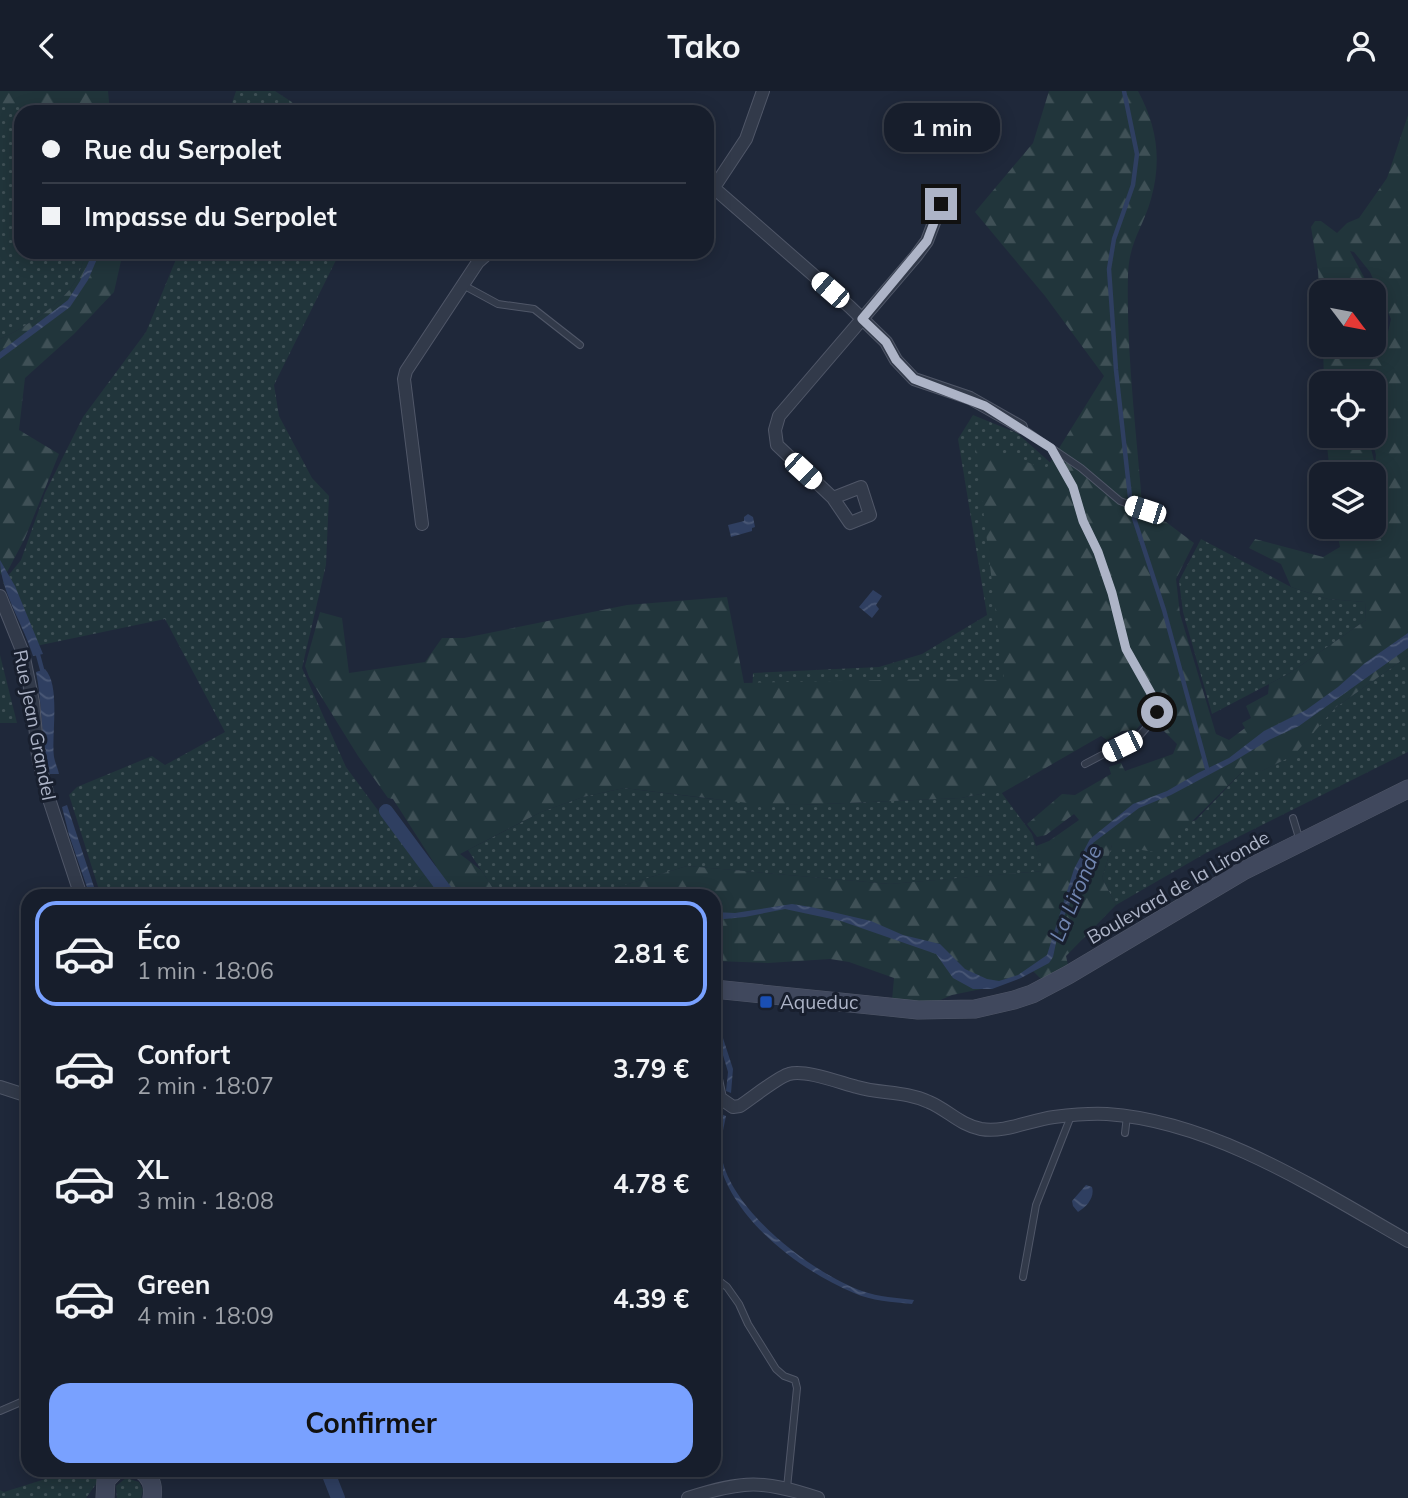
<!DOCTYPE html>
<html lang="fr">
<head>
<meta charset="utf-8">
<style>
  :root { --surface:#171e2c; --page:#242b38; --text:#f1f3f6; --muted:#9ea2a9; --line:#363c48; --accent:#79a1ff }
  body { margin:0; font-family:Mulish,sans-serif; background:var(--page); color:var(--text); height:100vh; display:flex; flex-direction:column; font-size:26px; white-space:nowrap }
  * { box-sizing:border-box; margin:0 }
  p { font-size:23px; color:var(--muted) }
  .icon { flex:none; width:38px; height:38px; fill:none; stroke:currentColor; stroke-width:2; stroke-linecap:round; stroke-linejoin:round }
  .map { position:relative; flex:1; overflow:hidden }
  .details { position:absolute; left:21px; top:798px; width:700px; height:588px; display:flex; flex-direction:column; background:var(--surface); border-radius:21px; box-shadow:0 4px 18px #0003,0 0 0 2px var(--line) }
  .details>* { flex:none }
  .guide { position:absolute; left:14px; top:14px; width:700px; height:154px; border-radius:21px; box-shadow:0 4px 18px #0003,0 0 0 2px var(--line); display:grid; align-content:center; height:154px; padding:0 28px; background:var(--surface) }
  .needle { width:46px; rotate:122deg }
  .controls { position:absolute; left:1309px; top:189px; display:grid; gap:14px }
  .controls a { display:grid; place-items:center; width:77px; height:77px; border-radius:14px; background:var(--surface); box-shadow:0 4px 18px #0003,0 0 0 2px var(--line); font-size:35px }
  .end { position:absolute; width:32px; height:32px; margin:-16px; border:9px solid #adb4c7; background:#111; box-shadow:0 0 0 4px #111 }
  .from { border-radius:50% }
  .bubble { position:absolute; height:49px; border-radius:21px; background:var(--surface); box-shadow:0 4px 18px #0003,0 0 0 2px var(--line); font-size:23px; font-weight:700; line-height:49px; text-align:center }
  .car { position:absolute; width:21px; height:42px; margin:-21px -10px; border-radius:9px; box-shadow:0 0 5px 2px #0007; background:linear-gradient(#fff 24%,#345 0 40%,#fff 0 76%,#345 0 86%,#fff 0) }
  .guide b { display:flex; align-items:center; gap:24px; height:66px; font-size:26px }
  .guide b+b { border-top:2px solid var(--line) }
  .guide i { width:18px; height:18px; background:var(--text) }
  ul { padding:12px 0 0; list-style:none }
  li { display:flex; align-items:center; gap:21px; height:105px; margin:0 14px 10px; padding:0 14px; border:4px solid transparent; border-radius:21px }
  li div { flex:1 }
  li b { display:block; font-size:26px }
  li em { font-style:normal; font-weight:700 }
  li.current { border-color:var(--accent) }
  li>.icon { width:63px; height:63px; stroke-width:1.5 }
  .cta { display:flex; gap:14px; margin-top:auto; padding:14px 28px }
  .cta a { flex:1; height:80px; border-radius:21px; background:var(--accent); color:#111; font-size:28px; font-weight:700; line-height:80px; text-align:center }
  header { display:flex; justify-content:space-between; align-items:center; height:91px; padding:0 28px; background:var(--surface); font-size:32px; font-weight:700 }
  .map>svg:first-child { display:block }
</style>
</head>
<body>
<header><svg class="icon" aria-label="back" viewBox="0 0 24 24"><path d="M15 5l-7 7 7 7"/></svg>Tako<svg class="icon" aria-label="person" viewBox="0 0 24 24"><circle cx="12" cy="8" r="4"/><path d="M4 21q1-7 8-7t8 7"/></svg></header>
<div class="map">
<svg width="1408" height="1407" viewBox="0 0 1408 1407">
  <defs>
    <pattern id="grass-dots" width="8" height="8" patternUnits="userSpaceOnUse" patternTransform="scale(1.75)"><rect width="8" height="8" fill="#21353b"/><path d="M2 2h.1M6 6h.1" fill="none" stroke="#3f5056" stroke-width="1.8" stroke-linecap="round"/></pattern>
    <pattern id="forest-firs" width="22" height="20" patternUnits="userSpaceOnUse" patternTransform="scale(1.75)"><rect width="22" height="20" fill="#21353b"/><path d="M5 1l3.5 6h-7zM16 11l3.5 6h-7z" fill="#3f5056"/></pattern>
    <pattern id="water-waves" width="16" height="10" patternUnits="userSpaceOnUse" patternTransform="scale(1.75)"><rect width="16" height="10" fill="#2f3f61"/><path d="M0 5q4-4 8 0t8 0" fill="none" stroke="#4a5876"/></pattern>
  </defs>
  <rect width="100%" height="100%" fill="#1f283a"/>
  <path fill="url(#grass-dots)" d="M236,0H275L307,21H229Z
    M0,13H24L32,21H21V161H87C83,169 81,179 77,187C67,210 23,238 0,248Z
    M179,161H340L274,294L279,325L312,387L329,405L326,474L302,577L346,676L425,783L404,805H101L69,704L77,696L152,665L165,674L225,641L165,528L36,555L14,515L3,491L21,469L45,402L83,326L146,241Z
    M973,324L1017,342L1089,406L1085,615L751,629L753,582L879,576L922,563L987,524L958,348Z
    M1201,448L1291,496L1328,508L1365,511L1366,529L1290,582L1212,623L1183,521L1179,490Z
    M0,564L17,632H0Z
    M1408,565V661L1206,762L1116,814L1102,787L1112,754L1196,729L1245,678L1262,680L1293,664L1335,617Z
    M624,697L712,708L801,714L961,707L985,702L1001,701L1032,743L1044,780L890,793L687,775L589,805H498L468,759L541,721L583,706Z
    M74,1379H93L99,1389L86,1407H0V1399L4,1401Z
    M126,1387L139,1391L143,1399L141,1407H117L116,1395Z"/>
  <path fill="url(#forest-firs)" d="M0,0H108L110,21H32L24,13H0Z
    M1049,0H1138C1157,35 1162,69 1151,108C1143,137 1129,150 1128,184C1126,264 1137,345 1143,424L1166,431L1194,452L1176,488L1180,523L1216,643L1229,649L1245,637L1242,632L1251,627L1246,615L1268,603L1269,593L1290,582L1366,529L1365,511L1328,508L1291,496L1281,473L1249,457L1255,448L1323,466L1340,456L1336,436H1374V383H1330L1326,345H1368L1375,374L1376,364L1371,345H1374C1374,326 1382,307 1386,289L1374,327V292H1324L1323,254H1374V206L1388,241L1391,228L1370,181L1354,161L1350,160L1372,201H1321V230L1318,180L1311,136L1315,130H1321L1337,142L1347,132L1359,127L1387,87L1408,24V565L1335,617L1294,664L1262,680L1244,679L1160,762L1112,754L1102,787L1116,814L1066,865L1068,874L1041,888L1033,880L996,895L952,904L936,911L892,909L894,887L849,871L830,868L768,872L714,870V805H589L687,775L890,793L1043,780L1036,755L1049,750L1079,729L1074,723L1046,744L1037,746L1027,733L1062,703L1075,704L1111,683L1109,676L1121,672L1125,680L1173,663L1177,653L1163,639V618L1150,622L1136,639L1122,640L1107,649L1101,645L1002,702H985L961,707L801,714L756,713L624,697L583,706L541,721L460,763L481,779L498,805H404L425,783L436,775L393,708L388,707L358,665L309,586L305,575L320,521L342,527L349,582L425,571L442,547H464L627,514L727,506L744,592L934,588L1004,589L975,352L1046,378L1104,285L1045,205L975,121L1033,52Z
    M87,161H123L114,201L74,243L25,287L19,339L59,363L25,447L4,487L0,482V248C23,238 67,210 77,187C81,179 83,169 87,161Z"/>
  <path fill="url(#water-waves)" d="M93,161H100L88,189L70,216L0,268V261L68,209L80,190Z
    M748,423L753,426L755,436L752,437V440L731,446L728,434L744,430V426Z
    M0,469L15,495L43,563L33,565C24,535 0,499 0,469Z
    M873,499L882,505L876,514L879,518L872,527L859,516Z
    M1408,542V557L1299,635L1269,649L1231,672L1171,704L1139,717L1093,752L1078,784L1069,815L1060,833L1053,866L1049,872L1021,887L992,898H973L953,887L936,863L841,830L785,818L745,826L714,829V821L735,822L792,813L811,816L871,830L903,844L940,853L965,878L987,888L999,890L1018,884L1047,864L1074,778L1090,748L1133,713L1167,700L1198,682L1229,667L1264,640L1306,619L1338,596L1365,572Z
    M45,578C61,595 51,644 54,666C55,672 58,677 59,683H50C40,649 43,615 36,581Z
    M67,714L97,805H90L69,744L62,716Z
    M717,944H722L733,978L731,1002L726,1000L728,981Z
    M721,1023L726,1025C724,1036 720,1050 721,1062C728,1118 812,1182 862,1200C879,1206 897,1207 914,1209L912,1213C892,1211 872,1210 854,1202C799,1179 730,1127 718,1066C715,1052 719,1037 721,1023Z
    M1086,1094L1092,1096C1095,1106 1087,1116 1078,1121L1073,1115L1072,1110Z"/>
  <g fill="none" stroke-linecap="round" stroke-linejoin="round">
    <path stroke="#2f3f61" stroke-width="4.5" d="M1124,0L1137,63L1133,94L1114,148L1109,178L1116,279L1130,406
      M1134,427L1164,519L1208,681
      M37,560L43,582"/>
    <path stroke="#2f3f61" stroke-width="14" d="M386,720L449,805
      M327,1379L338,1407"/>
    <g stroke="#505768" stroke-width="8">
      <path id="lane" d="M463,194L498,213L534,218L580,254
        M1021,336L1051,357L1073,396L1083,430L1098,461L1112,502L1126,558L1157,613L1155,627L1140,644L1085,673
        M1053,358L1081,377L1120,410L1145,419
        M1293,727L1300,750
        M1125,1042L1127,1025
        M714,1186L727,1196L739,1213L748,1233L776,1278L784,1285L795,1289L797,1297L787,1397
        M1023,1186L1036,1114L1071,1025
        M0,1320L28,1308"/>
    </g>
    <g stroke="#505768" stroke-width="14">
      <path id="street" d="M707,91L850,216L886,251L896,269L914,288L970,307L1021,336
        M707,107L746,48L763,0
        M833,407L861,396L870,424L850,432L833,407L777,354L775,339L779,325L916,165L927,150L941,113
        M422,433L404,288L406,280L478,171L487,163L500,161
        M0,505L23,562L33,611L38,666L48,705L81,805
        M714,979L720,1007L733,1016L740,1015C752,1007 778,986 789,983C805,978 841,992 857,996C881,1003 906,1000 929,1011C948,1019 960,1034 981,1038C1005,1042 1030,1029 1054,1026C1070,1024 1090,1022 1107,1023C1213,1030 1317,1098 1408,1150
        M0,996L28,1005
        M688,1407C744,1389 763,1389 818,1407"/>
    </g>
    <g stroke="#505768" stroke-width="19">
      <path id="secondary" d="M714,898L918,919L975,918L1014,909L1032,903L1068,884L1243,780L1408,698
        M141,1379C151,1386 154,1395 152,1407
        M105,1407L106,1389L116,1379"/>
    </g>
    <use href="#lane" stroke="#323a4a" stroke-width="6"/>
    <use href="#street" stroke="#323a4a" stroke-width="12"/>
    <use href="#secondary" stroke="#40485d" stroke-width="18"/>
  </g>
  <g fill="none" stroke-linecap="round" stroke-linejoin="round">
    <path stroke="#adb4c7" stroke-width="9" d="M941,113L927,150L862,228L886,251L896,269L914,288L985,315L1051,357L1073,396L1083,430L1098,461L1112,502L1126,558L1157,613V621"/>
  </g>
  <rect fill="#1a4fb4" stroke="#181f2e" stroke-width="2.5" x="759" y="904" width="14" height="14" rx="3.5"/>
  <g text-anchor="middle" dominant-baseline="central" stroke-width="6" stroke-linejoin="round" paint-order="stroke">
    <g font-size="19" fill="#adb4c7" stroke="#181f2e">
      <text transform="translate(35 634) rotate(79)">Rue Jean Grandel</text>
      <text transform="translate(1178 796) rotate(-30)">Boulevard de la Lironde</text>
    </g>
    <g font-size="19" fill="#adb4c7" stroke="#181f2e" text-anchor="start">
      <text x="780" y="911">Aqueduc</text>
    </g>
    <g font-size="21" font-style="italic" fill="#7287b2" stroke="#181f2e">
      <text transform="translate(1075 802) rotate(-67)">La Lironde</text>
    </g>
  </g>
</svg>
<div class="controls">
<a><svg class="needle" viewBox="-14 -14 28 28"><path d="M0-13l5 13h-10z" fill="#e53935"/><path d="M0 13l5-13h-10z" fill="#9ea2a9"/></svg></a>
<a><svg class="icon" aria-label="locate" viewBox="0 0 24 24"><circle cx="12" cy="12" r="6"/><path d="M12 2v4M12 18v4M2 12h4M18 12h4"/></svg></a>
<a><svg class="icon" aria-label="layers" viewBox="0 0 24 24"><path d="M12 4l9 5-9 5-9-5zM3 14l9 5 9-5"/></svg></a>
</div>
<i class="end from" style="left:1157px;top:621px"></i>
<i class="end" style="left:941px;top:113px"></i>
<div class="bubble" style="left:884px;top:12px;width:116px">1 min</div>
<i class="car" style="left:830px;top:199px;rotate:311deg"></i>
<i class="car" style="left:803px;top:380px;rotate:133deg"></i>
<i class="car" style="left:1145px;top:419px;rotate:288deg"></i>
<i class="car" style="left:1122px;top:655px;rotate:244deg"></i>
<div class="guide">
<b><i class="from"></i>Rue du Serpolet</b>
<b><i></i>Impasse du Serpolet</b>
</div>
<section class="details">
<ul>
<li class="current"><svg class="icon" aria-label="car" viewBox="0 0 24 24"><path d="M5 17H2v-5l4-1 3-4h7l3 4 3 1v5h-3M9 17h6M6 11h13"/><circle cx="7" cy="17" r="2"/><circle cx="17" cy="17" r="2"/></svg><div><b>Éco</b><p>1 min · 18:06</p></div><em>2.81 €</em></li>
<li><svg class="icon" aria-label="car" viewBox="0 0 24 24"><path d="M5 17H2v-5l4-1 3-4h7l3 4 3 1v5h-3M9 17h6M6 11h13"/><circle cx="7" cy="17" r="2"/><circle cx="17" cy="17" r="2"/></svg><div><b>Confort</b><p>2 min · 18:07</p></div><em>3.79 €</em></li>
<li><svg class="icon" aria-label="car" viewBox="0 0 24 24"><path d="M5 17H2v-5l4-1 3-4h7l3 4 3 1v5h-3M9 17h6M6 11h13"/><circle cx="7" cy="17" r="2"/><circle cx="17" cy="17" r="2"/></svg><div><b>XL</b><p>3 min · 18:08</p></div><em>4.78 €</em></li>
<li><svg class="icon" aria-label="car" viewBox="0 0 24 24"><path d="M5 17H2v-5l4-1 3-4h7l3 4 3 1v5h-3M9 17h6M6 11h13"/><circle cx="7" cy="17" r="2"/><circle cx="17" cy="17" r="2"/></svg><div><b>Green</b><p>4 min · 18:09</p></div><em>4.39 €</em></li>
</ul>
<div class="cta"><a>Confirmer</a></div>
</section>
</div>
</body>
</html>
